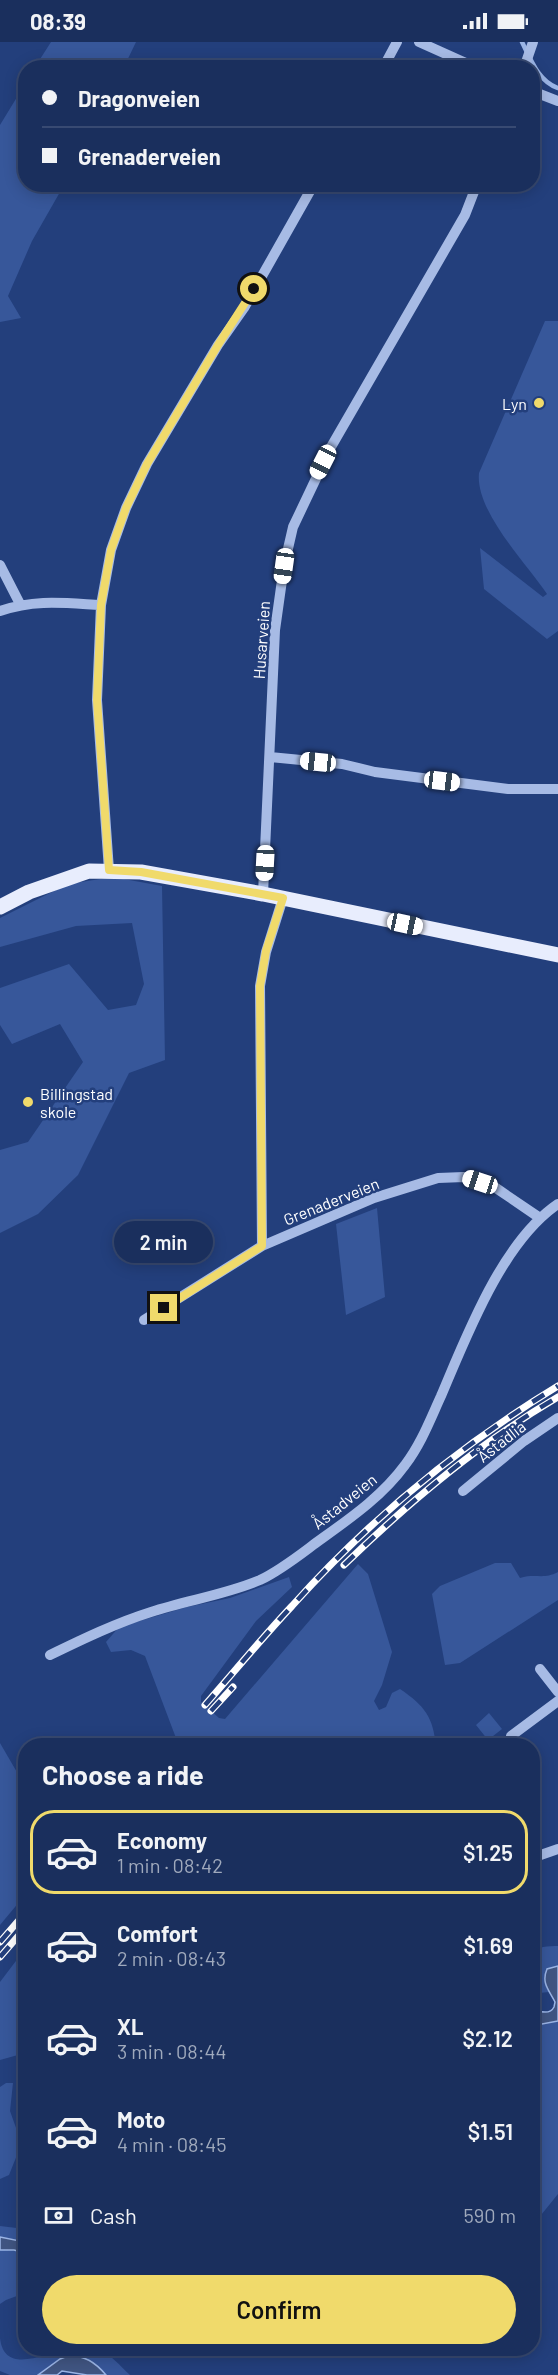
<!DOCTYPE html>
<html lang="en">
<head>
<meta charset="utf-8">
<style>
  :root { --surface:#1a2f5d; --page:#273b66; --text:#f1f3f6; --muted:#9fa9bc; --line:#384a72; --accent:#f0da6b }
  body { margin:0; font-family:Barlow,sans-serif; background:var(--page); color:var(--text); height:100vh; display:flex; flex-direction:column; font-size:22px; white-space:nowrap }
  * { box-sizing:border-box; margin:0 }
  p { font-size:20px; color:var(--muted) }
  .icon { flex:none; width:33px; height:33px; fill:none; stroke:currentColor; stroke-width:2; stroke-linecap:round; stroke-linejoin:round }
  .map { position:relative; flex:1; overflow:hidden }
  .panel { position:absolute; left:18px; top:1696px; width:522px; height:618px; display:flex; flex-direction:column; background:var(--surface); border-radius:24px; box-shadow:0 3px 15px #0003,0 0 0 2px var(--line) }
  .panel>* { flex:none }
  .guide { position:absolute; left:18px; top:18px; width:522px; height:132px; border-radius:24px; box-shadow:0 3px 15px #0003,0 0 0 2px var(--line); display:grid; align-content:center; height:132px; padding:0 24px; background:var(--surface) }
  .end { position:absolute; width:27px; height:27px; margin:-14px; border:8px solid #f0da6b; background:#111; box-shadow:0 0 0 3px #111 }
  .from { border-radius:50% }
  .bubble { position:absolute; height:42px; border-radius:21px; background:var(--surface); box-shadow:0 3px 15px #0003,0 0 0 2px var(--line); font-size:20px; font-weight:600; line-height:42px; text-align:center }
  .car { position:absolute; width:18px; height:36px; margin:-18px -9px; border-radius:8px; box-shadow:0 0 4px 2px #0007; background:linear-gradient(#fff 24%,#345 0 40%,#fff 0 76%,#345 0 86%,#fff 0) }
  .guide b { display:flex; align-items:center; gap:21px; height:57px; font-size:22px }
  .guide b+b { border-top:2px solid var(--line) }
  .guide i { width:15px; height:15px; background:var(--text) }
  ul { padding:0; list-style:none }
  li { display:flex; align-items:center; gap:18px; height:84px; margin:0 12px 9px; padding:0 12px; border:3px solid transparent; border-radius:24px }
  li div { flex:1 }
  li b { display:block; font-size:22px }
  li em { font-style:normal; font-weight:600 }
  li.active { border-color:var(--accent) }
  li>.icon { width:54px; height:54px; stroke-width:1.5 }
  h2 { padding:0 24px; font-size:27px; line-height:72px }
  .pay { display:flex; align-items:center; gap:15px; height:66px; padding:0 24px; font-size:22px }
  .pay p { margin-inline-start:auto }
  .cta { display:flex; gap:12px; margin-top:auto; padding:12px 24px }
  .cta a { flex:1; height:69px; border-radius:36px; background:var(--accent); color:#111; font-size:24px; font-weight:600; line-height:69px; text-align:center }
  .status { display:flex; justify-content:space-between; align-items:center; height:42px; padding:0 30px; background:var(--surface); direction:ltr }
  .status svg { height:16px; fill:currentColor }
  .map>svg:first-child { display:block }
</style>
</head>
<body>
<div class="status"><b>08:39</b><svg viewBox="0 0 49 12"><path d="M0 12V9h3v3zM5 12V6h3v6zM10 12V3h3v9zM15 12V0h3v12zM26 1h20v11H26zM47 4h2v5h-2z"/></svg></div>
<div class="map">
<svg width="558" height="2333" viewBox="0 0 558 2333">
  <rect width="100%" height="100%" fill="#233f7c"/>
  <path fill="#37579a" d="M51,0H136L124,25H35Z
    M25,42L26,142L64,143L32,199L8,254L21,276L0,280V83Z
    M545,279H558V589L547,597L484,547L480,506L543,555L547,552C526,521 475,469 479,431Z
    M113,835L162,844L165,1018L129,1031L78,1133L38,1172L0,1191V1108L28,1100L83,1020L60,982L12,1002L0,983V946L69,922L108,968L136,963L144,942L132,881L76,884L0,905V876L68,842Z
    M377,1166L385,1255L346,1273L336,1182Z
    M495,1521H511L520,1536C536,1531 543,1538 558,1530V1558L460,1621L445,1623L432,1552L440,1544Z
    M358,1522L368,1532L392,1610L382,1643L374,1659L379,1668L386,1665L392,1651L400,1647C425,1664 433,1675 436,1704H179L145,1614L131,1608L111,1610L106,1600L119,1585L187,1565L230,1556L289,1535L292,1545L256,1579L201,1654V1660L219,1676L225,1677Z
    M489,1671L502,1687L488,1698L476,1683Z
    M0,1701L25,1744V1853L0,1883Z
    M558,1904V1924L553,1925L546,1945L549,1950L539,1951C531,1939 525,1910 543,1905C548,1904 554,1904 558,1904Z
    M25,1907V2011L0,2018V1940Z
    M533,1978L542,1982L558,1979V2152L533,2183Z
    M6,2041H13L10,2069L20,2097L19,2108L9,2133L0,2137V2045Z
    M0,2184L25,2187V2200L0,2195Z
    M0,2208H14L25,2211V2251L6,2258L0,2262Z
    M0,2296C4,2333 43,2312 69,2307C76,2306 90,2305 97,2307C110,2311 120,2324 130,2333H106L94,2321L82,2315L49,2324L38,2333H10L0,2329Z"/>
  <path fill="#405582" stroke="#9bb5e6" stroke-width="1.5" d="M558,1924V1979L542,1982L534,1979L533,1967C540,1970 550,1973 554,1965L555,1960C549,1948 541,1941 547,1927Z
    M0,2195L25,2200V2211L14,2208H0Z
    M68,2314C84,2313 95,2320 106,2333H87L62,2329L57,2333H38L60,2317Z"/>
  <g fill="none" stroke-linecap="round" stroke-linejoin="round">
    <path stroke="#9bb5e6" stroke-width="4.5" d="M522,0C531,18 539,40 558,46"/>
    <path stroke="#a7bbe5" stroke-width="10" d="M419,0L477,26
      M383,26L397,0
      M524,26L533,0
      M532,49L558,59
      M0,523L20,562
      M0,569C35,557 64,561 101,563
      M270,715L342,722L375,730L508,747H558
      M109,828L97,658L101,563L111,508L126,466L147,422L218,303L244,266L314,142
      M263,852L275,588L284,524L293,485L331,405L465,173L477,142
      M262,1204L260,944L266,910L283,856
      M144,1278L262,1204L374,1156L438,1136L464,1135L496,1146L540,1176
      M463,1449L524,1399L558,1376
      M50,1613C83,1597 116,1581 151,1570C187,1558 225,1553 260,1538C279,1529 297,1515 313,1503C346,1479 381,1456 405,1423C421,1402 430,1378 441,1354C467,1293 502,1200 558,1162
      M540,1627L558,1650
      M511,1694L558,1659
      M532,1816L558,1807"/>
    <path stroke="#e8edfd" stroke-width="15" d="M0,865L29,850L89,829L141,830L263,852L558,913"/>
    <g stroke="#fff" stroke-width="7">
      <path id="rail" d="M344,1523C409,1460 479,1401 558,1355
        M205,1663C234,1630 262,1596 292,1564C369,1478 459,1404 558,1344
        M211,1669L233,1645
        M0,1900L26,1870
        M0,1915L26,1885"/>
    </g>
    <use href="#rail" stroke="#233f7c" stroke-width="4.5" stroke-dasharray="14" stroke-linecap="butt"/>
  </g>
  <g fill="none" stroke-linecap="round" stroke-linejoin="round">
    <path stroke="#f0da6b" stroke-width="8" d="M164,1266L262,1204L260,944L266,909L283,856L141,830L109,828L97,658L101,563L111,508L126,466L147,422L218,303L254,247"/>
  </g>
  <g fill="#f0da6b" stroke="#233f7c" stroke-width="2">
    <circle cx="539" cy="361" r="6"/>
    <circle cx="28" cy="1060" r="6"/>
  </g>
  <g text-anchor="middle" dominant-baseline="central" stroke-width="5" stroke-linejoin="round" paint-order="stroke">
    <g font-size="16" fill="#fff" stroke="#233f7c" text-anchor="end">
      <text x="527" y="361">Lyn</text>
      <text x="40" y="1051" text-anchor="start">Billingstad<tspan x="40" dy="18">skole</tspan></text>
    </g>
    <g font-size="16" fill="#fff" stroke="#233f7c">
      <text transform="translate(261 598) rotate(-86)">Husarveien</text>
      <text transform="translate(331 1159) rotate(-22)">Grenaderveien</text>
      <text transform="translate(501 1399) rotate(-38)">Åstadlia</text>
      <text transform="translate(344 1459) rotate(-39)">Åstadveien</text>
    </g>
  </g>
</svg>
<i class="end from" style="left:254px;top:247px"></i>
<i class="end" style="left:164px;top:1266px"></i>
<div class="bubble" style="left:114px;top:1179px;width:99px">2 min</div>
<i class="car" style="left:323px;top:420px;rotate:207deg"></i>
<i class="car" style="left:284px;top:524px;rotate:188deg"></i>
<i class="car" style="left:318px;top:720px;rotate:276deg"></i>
<i class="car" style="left:442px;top:739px;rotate:97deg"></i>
<i class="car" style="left:265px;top:821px;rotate:183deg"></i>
<i class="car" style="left:405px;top:882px;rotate:102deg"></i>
<i class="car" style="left:480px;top:1140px;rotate:288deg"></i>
<div class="guide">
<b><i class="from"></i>Dragonveien</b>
<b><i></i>Grenaderveien</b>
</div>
<section class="panel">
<h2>Choose a ride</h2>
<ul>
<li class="active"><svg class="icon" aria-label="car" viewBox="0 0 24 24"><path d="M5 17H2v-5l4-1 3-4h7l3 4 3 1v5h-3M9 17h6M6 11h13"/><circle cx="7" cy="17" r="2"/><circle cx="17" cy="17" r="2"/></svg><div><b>Economy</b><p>1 min · 08:42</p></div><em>$1.25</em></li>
<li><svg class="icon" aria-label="car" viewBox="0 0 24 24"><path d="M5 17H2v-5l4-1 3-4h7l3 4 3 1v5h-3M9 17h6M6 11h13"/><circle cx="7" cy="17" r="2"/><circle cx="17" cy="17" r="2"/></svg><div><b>Comfort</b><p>2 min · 08:43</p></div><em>$1.69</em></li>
<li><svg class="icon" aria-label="car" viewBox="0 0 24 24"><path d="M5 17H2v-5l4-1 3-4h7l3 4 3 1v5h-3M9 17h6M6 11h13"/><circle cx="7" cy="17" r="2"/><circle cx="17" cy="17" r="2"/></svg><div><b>XL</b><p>3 min · 08:44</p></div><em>$2.12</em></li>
<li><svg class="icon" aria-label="car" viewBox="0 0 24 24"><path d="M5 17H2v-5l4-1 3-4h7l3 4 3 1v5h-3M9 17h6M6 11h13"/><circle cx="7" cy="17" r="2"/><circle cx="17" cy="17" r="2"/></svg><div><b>Moto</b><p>4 min · 08:45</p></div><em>$1.51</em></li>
</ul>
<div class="pay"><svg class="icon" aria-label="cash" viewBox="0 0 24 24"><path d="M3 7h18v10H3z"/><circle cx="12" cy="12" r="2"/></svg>Cash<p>590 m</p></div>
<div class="cta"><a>Confirm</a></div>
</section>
</div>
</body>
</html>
